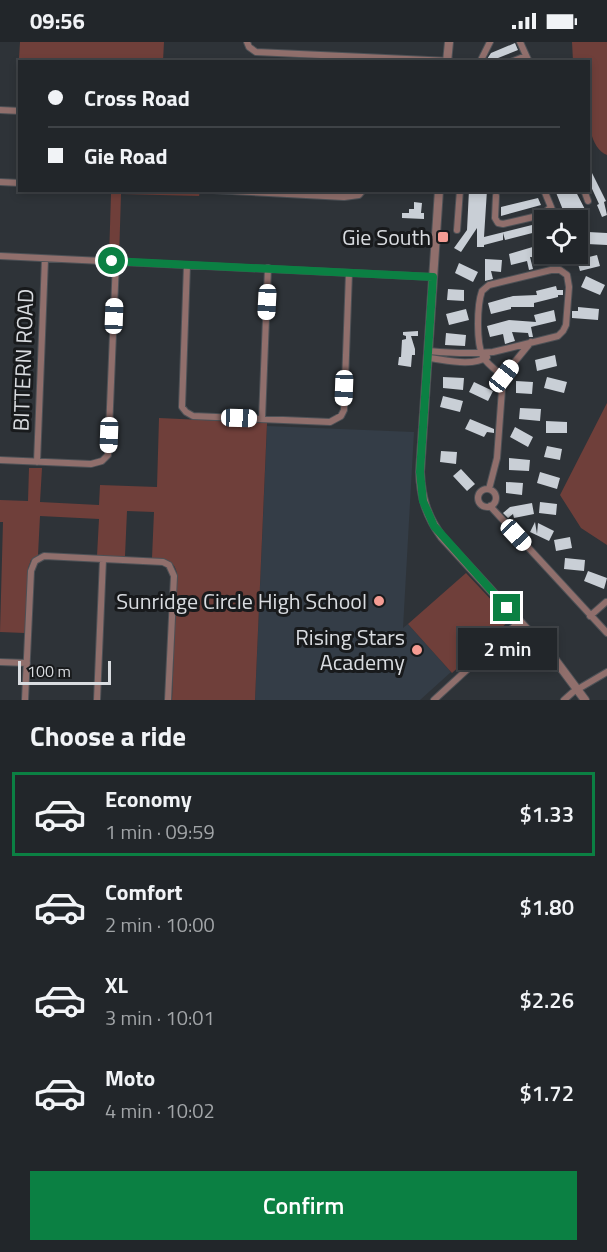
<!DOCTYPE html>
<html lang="en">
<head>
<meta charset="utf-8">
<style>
  :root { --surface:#22262a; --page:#2a2e32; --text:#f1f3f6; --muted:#a2a5a8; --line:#3f4347; --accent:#0b8043 }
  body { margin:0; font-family:"Titillium Web",sans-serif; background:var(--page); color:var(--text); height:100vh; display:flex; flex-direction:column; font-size:22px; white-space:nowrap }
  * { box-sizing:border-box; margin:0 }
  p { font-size:20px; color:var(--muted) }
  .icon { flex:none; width:33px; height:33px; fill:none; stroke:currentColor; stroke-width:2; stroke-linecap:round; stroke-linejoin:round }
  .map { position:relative; height:658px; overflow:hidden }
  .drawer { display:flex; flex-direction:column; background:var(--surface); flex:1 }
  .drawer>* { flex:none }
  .hud { position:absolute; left:18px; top:18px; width:572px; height:132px; border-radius:0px; box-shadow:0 3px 9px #0003,0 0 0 2px var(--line); display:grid; align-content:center; height:132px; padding:0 30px; background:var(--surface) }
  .controls { position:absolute; left:534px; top:168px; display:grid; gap:12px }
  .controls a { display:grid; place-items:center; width:54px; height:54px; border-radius:0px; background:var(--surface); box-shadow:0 3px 9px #0003,0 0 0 2px var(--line); font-size:30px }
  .scale { position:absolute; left:18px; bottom:15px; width:93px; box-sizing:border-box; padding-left:6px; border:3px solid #d9dce0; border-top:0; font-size:16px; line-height:21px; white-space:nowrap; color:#d9dce0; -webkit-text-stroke:4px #181a1c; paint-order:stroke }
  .end { position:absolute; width:27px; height:27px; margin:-14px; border:8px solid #0b8043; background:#fff; box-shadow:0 0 0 3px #fff }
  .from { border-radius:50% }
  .bubble { position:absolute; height:42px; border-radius:0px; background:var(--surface); box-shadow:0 3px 9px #0003,0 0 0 2px var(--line); font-size:20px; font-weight:600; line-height:42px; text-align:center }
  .car { position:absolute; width:18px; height:36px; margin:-18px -9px; border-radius:8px; box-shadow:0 0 4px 2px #0007; background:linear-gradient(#fff 24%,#345 0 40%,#fff 0 76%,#345 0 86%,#fff 0) }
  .hud b { display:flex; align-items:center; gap:21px; height:57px; font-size:22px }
  .hud b+b { border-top:2px solid var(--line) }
  .hud i { width:15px; height:15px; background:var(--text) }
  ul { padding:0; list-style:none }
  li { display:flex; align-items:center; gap:18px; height:84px; margin:0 12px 9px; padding:0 18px; border:3px solid transparent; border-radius:0px }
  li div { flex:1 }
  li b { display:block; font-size:22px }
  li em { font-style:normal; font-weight:600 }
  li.active { border-color:var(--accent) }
  li>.icon { width:54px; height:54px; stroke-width:1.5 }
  h2 { padding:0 30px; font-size:27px; line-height:72px }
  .action { display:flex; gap:12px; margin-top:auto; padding:12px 30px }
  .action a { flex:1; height:69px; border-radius:0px; background:var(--accent); color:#fff; font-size:24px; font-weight:600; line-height:69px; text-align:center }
  .status { display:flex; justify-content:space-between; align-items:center; height:42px; padding:0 30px; background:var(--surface); direction:ltr }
  .status svg { height:16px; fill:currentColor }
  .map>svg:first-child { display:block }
</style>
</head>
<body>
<div class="status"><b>09:56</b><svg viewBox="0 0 49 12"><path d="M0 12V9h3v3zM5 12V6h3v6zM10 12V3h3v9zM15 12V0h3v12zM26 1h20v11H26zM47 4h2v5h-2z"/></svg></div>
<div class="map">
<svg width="607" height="658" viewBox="0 0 607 658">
  <rect width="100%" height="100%" fill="#2e3338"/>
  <path fill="#343d47" d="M267,384L414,390L403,586L408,582L451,630L420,658H255Z"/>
  <path fill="#6f3f3a" d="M20,0H164L163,19L20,20L18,33Z
    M572,0H607V113C581,102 588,43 588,20L573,19Z
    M64,148L200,149L199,154L121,152L119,217H109L111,152Z
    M607,361V503L581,486L560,453Z
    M159,376L267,381L255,658H172L177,531C174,518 165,517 152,516L154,470L127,469L125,514H97L99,477L40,474L38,513L31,518L28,526L25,591L0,590L3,480H0V458L28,459L29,426H42L40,460L99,463L100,443L157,445Z
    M466,531L510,578L452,631L408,582Z"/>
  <path fill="#c9cfd6" d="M515,1L518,8L488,20L487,17L491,11Z
    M588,123L606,159L604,160L607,173L602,175L597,163L599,162L588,138Z
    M469,148H487L484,195L544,180V188L505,198L503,191V198L484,203V205H477V186L461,210L454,206L467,188Z
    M555,148H575L590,177L583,180L567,178Z
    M538,156L541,163L501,174V165Z
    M414,160L422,161L421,171H424V177L402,176V171H409V167H414Z
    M588,190L607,191V203L587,202Z
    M536,204H544V216L530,215L533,227L529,228L527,219L511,223L509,212Z
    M597,213L600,224L580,229L577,218Z
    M485,217L502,218L501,230L491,229L493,237L485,239Z
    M459,221L478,230L473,240L455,231Z
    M586,234L605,243L600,253L581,245Z
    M556,244L557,248H563V253H558V255L534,261V265H511V267L491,272L488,261L513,254L537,253L536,249Z
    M448,247L464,248V259L447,258Z
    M578,265L599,267L598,278L572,276V269H578Z
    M466,267L469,278L449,283L446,272Z
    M554,268L556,279L531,285L533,295H529L528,291L512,290L515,299L505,302L503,292L490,295L487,284L509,278L536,280L534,273Z
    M418,289V294H411L415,307V313H412L411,325L398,323L399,315H401L402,298L406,297V294L403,293V290Z
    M446,291L466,293L465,304L445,303Z
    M555,313L557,324L537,329L535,318Z
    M443,335L464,336L463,348L443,346Z
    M547,335L567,340L564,351L544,346Z
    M516,339L533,340L532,352L516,351Z
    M474,340L493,349L488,359L469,350Z
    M443,354L463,359L460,370L440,365Z
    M520,366L541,367L540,379L519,377Z
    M470,377L494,387V391L487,390L484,395L465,387Z
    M546,379L567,380V391H546Z
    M515,385L533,395L528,405L510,395Z
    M547,404L562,407L560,418L544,415Z
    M441,409L457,410L456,422L440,420Z
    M509,416L530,418L529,429L509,428Z
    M461,427L475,442L467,449L453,434Z
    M540,430L560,436L557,447L537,441Z
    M506,440L523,441L522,453L506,451Z
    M540,460L557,462L556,473L539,471Z
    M532,461L534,472L514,476L513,472L508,476L503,471L510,465Z
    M535,480L537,492L538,481L554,489L549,499L530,490Z
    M570,495L572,506L556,509L554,498Z
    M565,516L585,518L584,529L564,527Z
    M588,529L607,536L604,547L584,539Z"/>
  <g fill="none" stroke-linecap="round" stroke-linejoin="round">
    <g stroke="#4d5156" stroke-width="8">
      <path id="minor" d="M247,0L249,5L256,10L450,19
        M520,0L529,20
        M480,20L490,0
        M511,20L526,14
        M0,68L20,69
        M0,140L20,141
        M213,148L344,155L359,153L363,148
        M584,148L588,159
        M496,154L495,176L498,181L503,182L542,173L551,165L544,148
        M551,165L556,178
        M457,188L460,148
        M0,214L433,235
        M187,223L182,365L186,370L193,374L330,380L341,374L344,368L349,231
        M429,309C450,311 471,312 493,310L558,294L563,289L566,283L569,245L567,233L560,228H551L489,243L482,249C477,263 476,301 483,315C487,322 497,329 503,334
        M429,316C446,318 472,325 487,315
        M262,377L268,226
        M0,418L91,422L102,419L108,413L116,219
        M37,420L45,217
        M489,447L497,416L503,334L531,300
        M478 456a9 9 0 1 1 18 0a9 9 0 1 1-18 0Z
        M490,464L607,591
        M590,574L606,560
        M0,620L27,621
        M25,658L31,529L35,519L44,514L163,520L169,523L174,534L168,658
        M97,658L103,517
        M434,658L520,579
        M564,658L573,650L607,630"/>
    </g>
    <g stroke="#4d5156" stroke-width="10">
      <path id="tertiary" d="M447,20L449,0
        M439,148L420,430C421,456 427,475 442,495L556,619L585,658"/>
    </g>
    <use href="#minor" stroke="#906f6c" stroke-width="6"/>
    <use href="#tertiary" stroke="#906f6c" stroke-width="8"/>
  </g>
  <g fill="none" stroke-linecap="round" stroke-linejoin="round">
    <path stroke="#0b8043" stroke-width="8" d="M112,219L433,235L420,430L423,459L434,484L507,566"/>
  </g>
  <g fill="#f59c93" stroke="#181a1c" stroke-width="2">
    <rect x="437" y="189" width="12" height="12" rx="3"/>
    <circle cx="379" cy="559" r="6"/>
    <circle cx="417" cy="608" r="6"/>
  </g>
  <g text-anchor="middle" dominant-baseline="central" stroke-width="6" stroke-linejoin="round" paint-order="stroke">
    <g font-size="22" fill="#d9dce0" stroke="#181a1c" text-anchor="end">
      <text x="431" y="195">Gie South</text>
      <text x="367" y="559">Sunridge Circle High School</text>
      <text x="405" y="595">Rising Stars<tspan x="405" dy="25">Academy</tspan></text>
    </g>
    <g font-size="22" fill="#d9dce0" stroke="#181a1c">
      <text transform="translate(23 318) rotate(-88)">BITTERN ROAD</text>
    </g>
  </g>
</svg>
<div class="controls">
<a><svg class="icon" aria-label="locate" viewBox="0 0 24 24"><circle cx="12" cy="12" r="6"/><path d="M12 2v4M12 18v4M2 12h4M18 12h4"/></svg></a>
</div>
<div class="scale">100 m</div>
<i class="end from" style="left:112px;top:219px"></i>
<i class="end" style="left:507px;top:566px"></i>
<div class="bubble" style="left:458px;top:586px;width:99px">2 min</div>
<i class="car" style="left:267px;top:260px;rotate:183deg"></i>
<i class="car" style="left:114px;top:274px;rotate:2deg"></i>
<i class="car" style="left:504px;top:334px;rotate:38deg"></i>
<i class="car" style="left:344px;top:346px;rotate:182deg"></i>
<i class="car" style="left:239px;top:376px;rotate:92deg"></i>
<i class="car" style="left:109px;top:393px;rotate:182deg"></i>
<i class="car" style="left:516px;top:493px;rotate:137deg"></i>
<div class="hud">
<b><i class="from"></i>Cross Road</b>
<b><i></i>Gie Road</b>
</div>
</div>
<section class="drawer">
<h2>Choose a ride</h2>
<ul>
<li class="active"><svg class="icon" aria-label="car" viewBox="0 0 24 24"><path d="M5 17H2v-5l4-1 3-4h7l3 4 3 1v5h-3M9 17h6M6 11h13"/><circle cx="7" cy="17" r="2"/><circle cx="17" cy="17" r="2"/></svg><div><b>Economy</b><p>1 min · 09:59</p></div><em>$1.33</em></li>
<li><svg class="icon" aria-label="car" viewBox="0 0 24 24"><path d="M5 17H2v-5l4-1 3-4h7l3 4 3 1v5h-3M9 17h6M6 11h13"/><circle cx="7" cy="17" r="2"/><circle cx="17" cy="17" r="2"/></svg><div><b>Comfort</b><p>2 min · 10:00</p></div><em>$1.80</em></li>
<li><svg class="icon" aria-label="car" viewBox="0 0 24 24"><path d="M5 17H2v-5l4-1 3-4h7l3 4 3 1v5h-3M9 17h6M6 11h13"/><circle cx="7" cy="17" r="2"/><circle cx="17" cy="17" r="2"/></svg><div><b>XL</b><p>3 min · 10:01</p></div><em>$2.26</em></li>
<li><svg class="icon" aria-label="car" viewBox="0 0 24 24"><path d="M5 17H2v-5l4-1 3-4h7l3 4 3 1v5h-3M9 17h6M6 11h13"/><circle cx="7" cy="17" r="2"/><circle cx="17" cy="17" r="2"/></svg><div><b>Moto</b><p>4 min · 10:02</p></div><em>$1.72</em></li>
</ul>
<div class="action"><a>Confirm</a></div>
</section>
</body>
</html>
